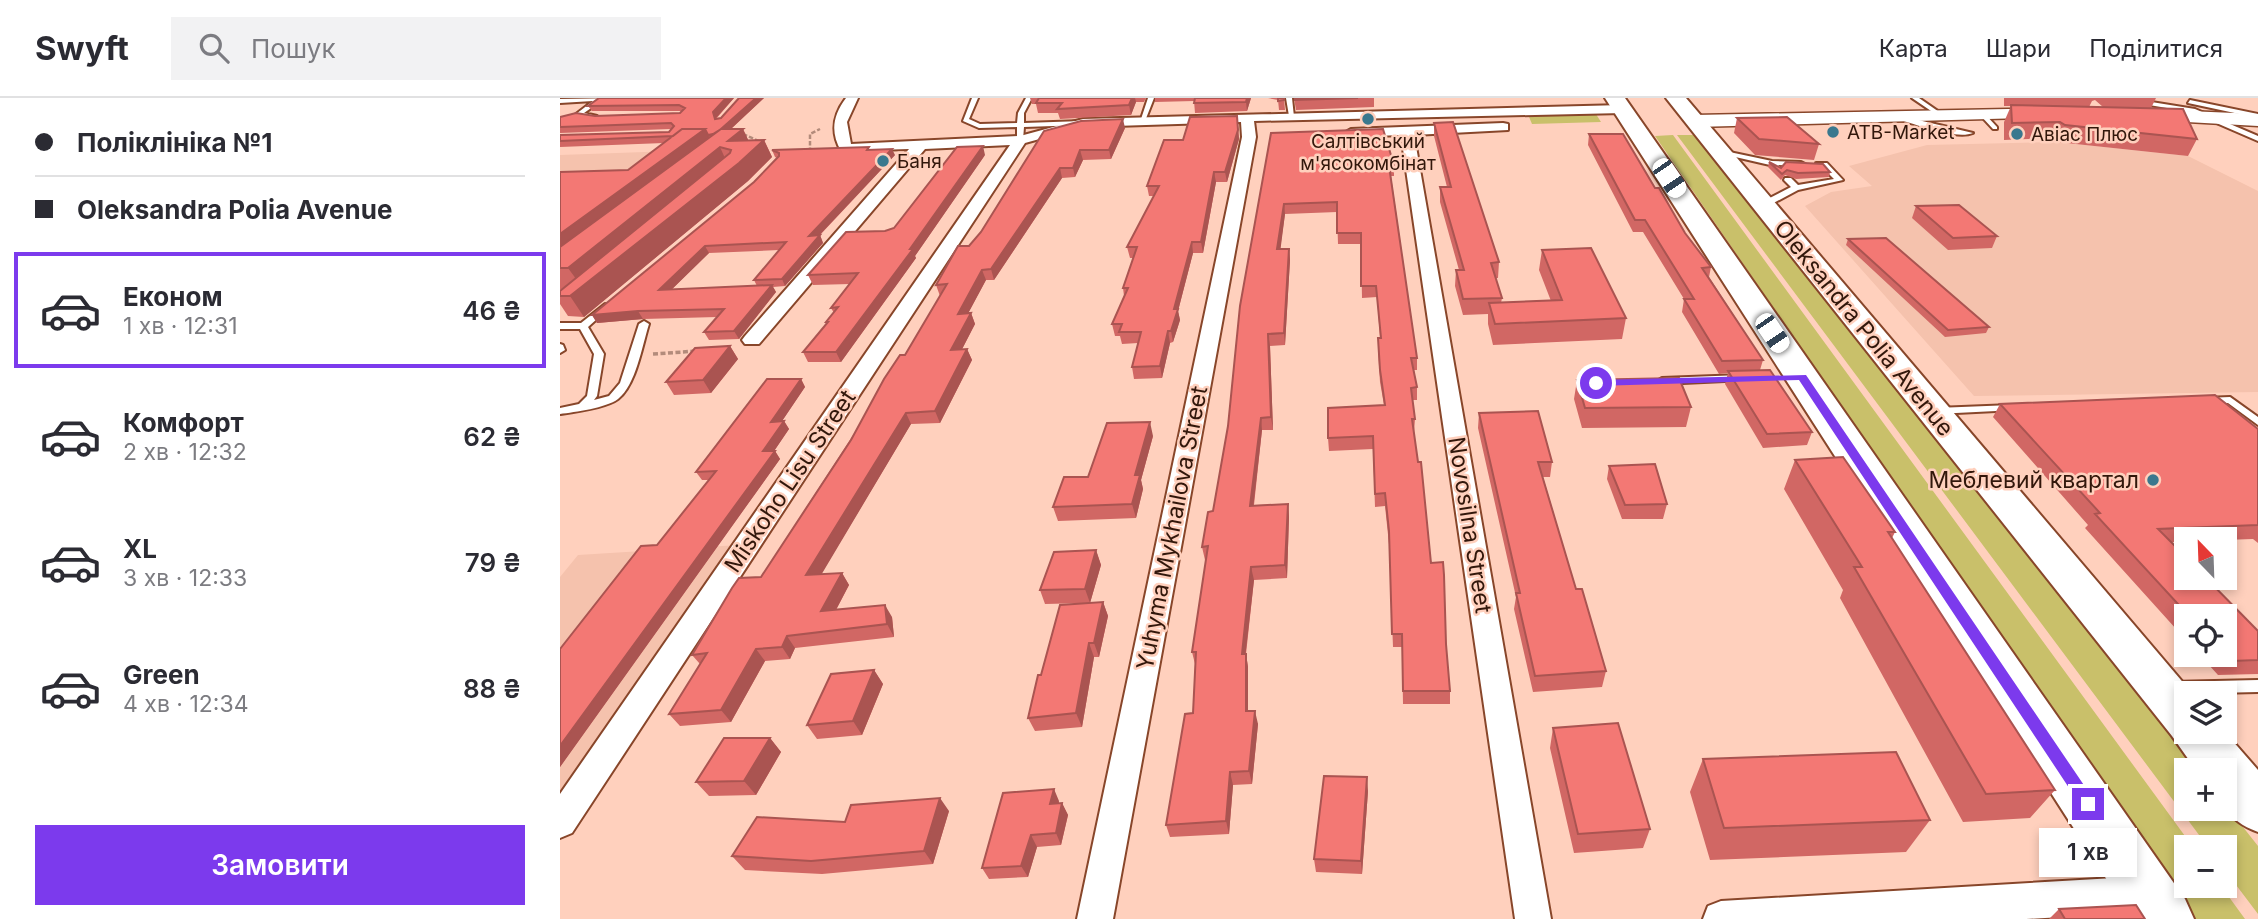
<!DOCTYPE html>
<html lang="uk">
<head>
<meta charset="utf-8">
<style>
  :root { --surface:#fff; --page:#f2f2f3; --text:#2b2b33; --muted:#7c7c81; --line:#e1e1e2; --accent:#7c3aed }
  body { margin:0; font-family:Inter,sans-serif; background:var(--page); color:var(--text); height:100vh; display:flex; flex-direction:column; font-size:26px; white-space:nowrap }
  * { box-sizing:border-box; margin:0 }
  p { font-size:23px; color:var(--muted) }
  .icon { flex:none; width:38px; height:38px; fill:none; stroke:currentColor; stroke-width:2; stroke-linecap:round; stroke-linejoin:round }
  .map { position:relative; flex:1; overflow:hidden }
  .sheet { display:flex; flex-direction:column; background:var(--surface); width:560px }
  .sheet>* { flex:none }
  .guide { display:grid; align-content:center; height:154px; padding:0 35px; background:var(--surface) }
  .needle { width:46px; rotate:337deg }
  .tools { position:absolute; left:1614px; top:429px; display:grid; gap:14px }
  .tools a { display:grid; place-items:center; width:63px; height:63px; border-radius:0px; background:var(--surface); box-shadow:0 4px 10px #0003; font-size:35px }
  .end { position:absolute; width:32px; height:32px; margin:-16px; border:9px solid #7c3aed; background:#fff; box-shadow:0 0 0 4px #fff }
  .from { border-radius:50% }
  .bubble { position:absolute; height:49px; border-radius:0px; background:var(--surface); box-shadow:0 4px 10px #0003; font-size:23px; font-weight:600; line-height:49px; text-align:center }
  .car { position:absolute; width:21px; height:42px; margin:-21px -10px; border-radius:9px; box-shadow:0 0 5px 2px #0007; background:linear-gradient(#fff 24%,#345 0 40%,#fff 0 76%,#345 0 86%,#fff 0) }
  .guide b { display:flex; align-items:center; gap:24px; height:66px; font-size:26px }
  .guide b+b { border-top:2px solid var(--line) }
  .guide i { width:18px; height:18px; background:var(--text) }
  ul { padding:0; list-style:none }
  li { display:flex; align-items:center; gap:21px; height:116px; margin:0 14px 10px; padding:0 21px; border:4px solid transparent; border-radius:0px }
  li div { flex:1 }
  li b { display:block; font-size:26px }
  li em { font-style:normal; font-weight:600 }
  li.on { border-color:var(--accent) }
  li>.icon { width:63px; height:63px; stroke-width:1.5 }
  .action { display:flex; gap:14px; margin-top:auto; padding:14px 35px }
  .action a { flex:1; height:80px; border-radius:0px; background:var(--accent); color:#fff; font-size:28px; font-weight:600; line-height:80px; text-align:center }
  header { display:flex; align-items:center; gap:42px; box-sizing:border-box; height:98px; padding:0 35px; background:var(--surface); border-bottom:2px solid var(--line) }
  header strong { font-size:33px }
  nav { display:flex; gap:38px; margin-inline-start:auto; font-size:24px }
  .search { width:490px; height:63px; background:var(--page); display:flex; align-items:center; gap:18px; box-sizing:border-box; padding:0 24px; border-radius:0px; color:var(--muted); font-size:26px }
  main { display:flex; flex:1; min-height:0 }
  .map>svg:first-child { display:block }
</style>
</head>
<body>
<header>
<strong>Swyft</strong>
<div class="search"><svg class="icon" aria-label="search" viewBox="0 0 24 24"><circle cx="10" cy="10" r="6"/><path d="M15 15l6 6"/></svg>Пошук</div>
<nav><a>Карта</a><a>Шари</a><a>Поділитися</a></nav>
</header>
<main>
<section class="sheet">
<div class="guide">
<b><i class="from"></i>Поліклініка №1</b>
<b><i></i>Oleksandra Polia Avenue</b>
</div>
<ul>
<li class="on"><svg class="icon" aria-label="car" viewBox="0 0 24 24"><path d="M5 17H2v-5l4-1 3-4h7l3 4 3 1v5h-3M9 17h6M6 11h13"/><circle cx="7" cy="17" r="2"/><circle cx="17" cy="17" r="2"/></svg><div><b>Економ</b><p>1 хв · 12:31</p></div><em>46 ₴</em></li>
<li><svg class="icon" aria-label="car" viewBox="0 0 24 24"><path d="M5 17H2v-5l4-1 3-4h7l3 4 3 1v5h-3M9 17h6M6 11h13"/><circle cx="7" cy="17" r="2"/><circle cx="17" cy="17" r="2"/></svg><div><b>Комфорт</b><p>2 хв · 12:32</p></div><em>62 ₴</em></li>
<li><svg class="icon" aria-label="car" viewBox="0 0 24 24"><path d="M5 17H2v-5l4-1 3-4h7l3 4 3 1v5h-3M9 17h6M6 11h13"/><circle cx="7" cy="17" r="2"/><circle cx="17" cy="17" r="2"/></svg><div><b>XL</b><p>3 хв · 12:33</p></div><em>79 ₴</em></li>
<li><svg class="icon" aria-label="car" viewBox="0 0 24 24"><path d="M5 17H2v-5l4-1 3-4h7l3 4 3 1v5h-3M9 17h6M6 11h13"/><circle cx="7" cy="17" r="2"/><circle cx="17" cy="17" r="2"/></svg><div><b>Green</b><p>4 хв · 12:34</p></div><em>88 ₴</em></li>
</ul>
<div class="action"><a>Замовити</a></div>
</section>
<div class="map">
<svg width="1698" height="821" viewBox="0 0 1698 821">
  <rect width="100%" height="100%" fill="#ffd0bd"/>
  <path fill="#f5c2ad" d="M1497,44L1628,58L1698,93V294L1414,298L1245,108L1271,94L1312,88L1289,68L1367,47Z
    M113,53L0,138V57Z
    M179,447L0,701V479L18,457Z"/>
  <path fill="#c9c06a" d="M1034,13L1041,24L972,26L967,14Z
    M1113,37L1633,749H1626V788H1661L1685,821H1635L1095,38Z
    M1117,37H1137L1638,672H1626V710H1664V705L1698,748V816L1664,771V749H1648Z"/>
  <g fill="none" stroke-linecap="round" stroke-linejoin="round">
    <g stroke="#88462a" stroke-width="4">
      <path id="lane" d="M65,0L41,3L24,15L37,18V20L35,21L16,16L33,3L0,5V1Z
        M412,0H418L409,21L420,26L457,25L458,15L466,0H472L464,15V25L523,23L526,25L523,27L464,29L463,42L460,44L457,42V29L419,30L403,23Z
        M588,0H594L585,23L580,24Z
        M726,0H732L734,19L729,18Z
        M1352,0H1359L1382,16L1377,17Z
        M1579,2L1635,11L1698,38V43L1631,14L1577,5Z
        M1630,2L1698,16V20L1628,5Z
        M1420,15H1424L1437,29V31H1433L1420,17Z
        M1337,17L1413,35C1396,42 1354,26 1335,20V18Z
        M1160,52L1212,63L1241,64L1245,66L1241,68L1218,67L1222,71L1218,73L1210,67L1158,55V53Z
        M1256,65H1267L1283,82L1238,92L1206,109H1200V105L1231,89L1224,82L1225,80H1231L1238,87L1274,81L1262,69H1256Z
        M45,206L50,209L48,211L28,229L44,256L37,298L34,302L49,298L60,285L79,226L84,223L89,226C82,248 76,287 58,301C46,310 15,314 0,316V310L19,306L27,298L34,256L20,231H0V225H21Z
        M0,246L3,247L5,252L0,255Z
        M1182,277L1187,280L1186,282L1102,286L1097,283L1102,280Z
        M1670,299L1698,319V327L1668,305L1645,306L1640,303L1645,300Z
        M1452,307L1456,308L1457,310L1456,312L1376,316L1371,313L1376,310Z
        M1698,582V594L1611,596L1606,594L1604,590L1606,586L1611,584Z"/>
    </g>
    <g stroke="#88462a" stroke-width="4">
      <path id="street" d="M286,0H298L287,24L291,46L460,38L523,21L1063,7L1069,11L1063,15L694,23L696,39L553,821H517L682,39L681,24L523,29L465,45L12,735L0,740V696L450,47L365,51L199,246H185L182,242L185,238L349,51L281,53C270,34 273,17 286,0Z
        M943,25L948,26V32L854,37L991,821H955L841,37L791,39L784,35L791,31Z
        M1589,778L1602,784L1607,796L1602,808L1589,814L1466,821H1143L1148,808L1161,803Z"/>
    </g>
    <g stroke="#88462a" stroke-width="3">
      <path id="secondary" d="M1496,10L1505,15L1502,19L1135,29L1126,23L1135,17Z
        M1580,11L1698,16V28L1573,21L1571,17Z"/>
    </g>
    <g stroke="#88462a" stroke-width="4">
      <path id="primary" d="M1045,0H1065L1625,801L1634,821H1572Z
        M1106,0H1126L1632,595H1626V634L1664,633L1698,672V734C1663,721 1664,706 1664,672H1636L1612,638Z"/>
    </g>
    <path stroke="#b38b7b" stroke-width="2.5" stroke-dasharray="4.5 2" stroke-linecap="butt" d="M183,36L201,44
      M250,54V36L260,31"/>
    <path stroke="#b38b7b" stroke-width="3.5" stroke-dasharray="5 2.5" stroke-linecap="butt" d="M93,256L137,253"/>
    <use href="#lane" fill="#fff" fill-rule="evenodd"/>
    <use href="#street" fill="#fff" fill-rule="evenodd"/>
    <use href="#secondary" fill="#fff" fill-rule="evenodd"/>
    <use href="#primary" fill="#fff" fill-rule="evenodd"/>
  </g>
  <path fill="#d16764" fill-rule="evenodd" d="M39,0H174L156,21L161,20L179,0H204L171,31H183L188,42H204L212,59L188,83L24,219L8,218L0,206V193L1,191L0,192V74L68,72L104,45L0,49V43L109,34L111,31L0,35V19L120,15L123,13H32L28,8Z
    M470,0H586L584,4H576L571,17L500,21L498,15H478L476,6H472Z
    M595,0H691L687,13L635,15L634,3L595,4Z
    M708,0H724L725,12H719L718,2Z
    M734,0H814V9L736,12Z
    M1444,0H1596L1591,10L1637,41L1628,58L1497,44L1492,40L1444,42V24L1451,8H1444ZM1535,2L1543,9H1529L1532,3Z
    M677,18L679,41L667,84H656L643,155H633L618,213L620,222L613,244L610,245L602,280L574,281L572,269L578,245L562,246L560,238H555L552,226L564,198L563,190L573,160H570L567,149L594,98H589L587,88L623,42Z
    M1177,20L1259,46L1254,62L1195,57L1174,35Z
    M874,25L939,164L938,180H936L942,200L941,205L991,203L979,172L982,152L1066,220L1062,241L933,247L928,226V216L903,217L895,188L896,172H899L880,104V89H887L874,38Z
    M565,30L551,61L523,62L515,79L502,80L434,182H426L408,215H411L415,226L402,251H407L412,262L380,325L351,326L261,476L282,475L289,487L276,512L332,519L334,539L235,550L230,561L205,563L171,624L120,628L109,616L140,566L132,557L201,479L345,257L380,198L376,187L421,134L484,33Z
    M711,35L834,67V78H831L857,260V272H854L857,289V302H852L855,321L854,334L871,465L886,546L890,593V606H843L842,549H833L829,446L825,408L815,409L813,351L769,353L768,340L824,307L820,284L818,252L820,240L817,199L802,200L801,146H778L777,114L725,116L720,151H729L730,162L725,247L710,248L713,332H702L694,407L728,406L729,419L727,480L694,482L686,556L688,569V613L698,626L692,686L673,687L669,736L610,739L606,727L633,615L635,566L632,554L646,462H645L642,449L653,413L668,328Z
    M1029,36L1095,90L1125,135L1151,169L1149,179L1203,262L1200,272L1252,334L1247,347L1203,350L1165,286L1168,275L1159,276L1122,214L1124,201L1083,134H1073L1028,47Z
    M212,52H310L335,57L260,137L263,145L225,188L213,189L216,194L179,241L149,242L144,234L157,219L83,221L37,225L32,217L194,84L217,60L215,59ZM219,152L194,182L197,188L112,191L149,155Z
    M425,57L355,158L356,160L281,264H248L243,254L267,226L266,224L274,215L271,210L290,186L253,187L248,177L325,133L334,130Z
    M1209,64L1221,70L1270,74L1269,79L1236,81L1225,77L1221,82L1208,69Z
    M1356,108L1437,138L1432,150L1388,152L1352,120Z
    M1288,141L1429,229L1426,235L1385,239L1286,147Z
    M170,248L178,261L151,295L114,297L106,284Z
    M241,281L245,289L222,323H224L229,331L214,353H215L220,361L0,669V551L97,447L149,382H142L136,374Z
    M1017,282L1131,309L1126,329L1022,330L1014,301Z
    M1440,306L1698,331V445L1693,441L1664,442V441H1626V444H1611L1698,533V576L1658,577L1639,556H1664V518H1626V542L1525,430L1528,427L1433,319Z
    M919,315L992,364L990,379H983L1016,491L1046,573L1042,589L973,594L954,511L956,499L918,330Z
    M593,338L581,382L583,391L576,420L498,423L493,409L528,379Z
    M1235,362L1335,434L1332,440L1495,692L1470,720L1403,724L1280,500L1283,492L1224,391Z
    M1049,368L1107,406L1103,421H1062L1047,381Z
    M536,452L541,467L530,505L543,504L548,518L539,559H534L522,629L475,633L468,620L481,577L527,505L485,506L480,492Z
    M314,572L323,586L302,637L257,641L247,627Z
    M993,630L1090,731L1083,750L1014,755L990,650Z
    M210,640L221,654L196,697L149,698L136,684Z
    M1143,661L1370,722L1346,754L1150,762L1130,694Z
    M808,693L802,776L756,774L754,761Z
    M499,703V705H502L508,717L501,747L477,749L468,779L429,781L422,770Z
    M389,713L373,766L262,776L185,772L172,758L285,724Z
    M1499,811L1585,821H1489Z"/>
  <path fill="#aa5451" d="M166,0H174L156,20L158,27L153,14Z
    M196,0H204L159,42L156,36Z
    M572,0H575L576,4L571,17L569,7Z
    M687,0H691L687,13L686,4Z
    M677,18L679,41L667,84L665,74Z
    M563,21L565,30L551,61L549,52Z
    M145,31L154,48L0,166V136Z
    M183,31L191,48L168,43Z
    M204,42L212,59L188,83L24,219L10,198L22,189L8,170L160,49L168,67Z
    M423,48L425,57L355,158L356,160L281,264L276,254Z
    M332,51L335,57L252,145L249,138Z
    M520,52L523,62L515,79L513,70Z
    M500,70L502,80L434,182L431,171Z
    M654,74L656,84L643,155L641,144Z
    M724,106L725,116L719,163L717,151Z
    M260,137L263,145L225,188L222,181Z
    M632,144L633,155L618,213L620,222L613,244L611,233L614,211Z
    M145,148L149,155L103,200L99,192Z
    M729,151L730,162L725,247L724,235Z
    M422,172L426,182L402,227L398,216Z
    M212,187L216,194L179,241L174,233Z
    M78,213L83,221L37,225L32,217Z
    M411,215L415,226L396,263L391,252Z
    M608,233L610,245L602,280L600,268Z
    M708,236L710,248L713,332L711,319Z
    M170,248L178,261L151,295L143,282Z
    M407,251L412,262L380,325L375,313Z
    M241,281L245,289L216,332L211,324Z
    M346,315L351,326L254,489L246,477Z
    M701,320L702,332L692,420L690,408Z
    M224,323L229,331L208,362L203,353Z
    M590,324L593,338L581,382L583,391L576,420L572,406L575,377Z
    M215,353L220,361L0,669V648Z
    M728,406L729,419L727,480L725,467Z
    M536,452L541,467L530,505L525,491Z
    M691,469L694,482L684,569L682,556Z
    M282,475L289,487L269,525L261,513Z
    M543,504L548,518L539,559L534,545Z
    M325,507L332,519L334,539L327,526Z
    M227,538L235,550L230,561L222,549Z
    M529,545L534,559L522,629L516,615Z
    M196,551L205,563L171,624L161,612Z
    M686,556L688,569V626L686,613Z
    M314,572L323,586L302,637L293,623Z
    M695,613L698,626L692,686L689,673Z
    M210,640L221,654L196,697L184,683Z
    M670,674L673,687L669,736L666,723Z
    M807,679L808,693L802,776L801,763Z
    M494,691L499,703L496,718L490,706Z
    M380,700L389,713L373,766L364,753Z
    M502,705L508,717L501,747L496,735Z
    M471,737L477,749L468,779L461,768Z"/>
  <path fill="#f37874" stroke="#aa5451" stroke-width="2" d="M39,0H166L153,14L155,21L161,20L179,0H196L161,31L153,36L148,37L145,31H122L113,38L0,43V37L109,34L114,28L111,25L0,29V19L16,15L35,18L120,15L125,10L119,7L28,8Z
    M479,0H572L569,7L497,11L502,5H476Z
    M635,0H687L686,4L634,5Z
    M718,0H724V2L718,3Z
    M735,0H798L735,2Z
    M1451,7L1623,11L1637,41L1505,27L1500,24L1452,25Z
    M677,18L678,32L665,74H654L641,144H632L614,211H618L611,233H608L600,268L572,269L581,234H559L562,226H552L568,190H563L577,149H567L599,88H587L604,42H623L630,19Z
    M1227,19L1259,46L1199,41L1177,20Z
    M563,21L549,52H520L513,70H500L431,171L422,172L398,216L411,215L391,252L407,251L375,313L346,315L246,477L282,475L261,513L325,507L327,526L227,538L222,549L196,551L161,612L109,616L147,555L132,557L172,490L179,480L201,479L291,342L324,281L340,257H345L387,186L376,187L398,148H409L421,134L484,33L521,23Z
    M893,24L939,164L931,165L942,200L903,201L896,172H904L880,89H891L874,25Z
    M122,31H145L0,136V74L68,72Z
    M161,31H183L168,43L204,42L179,65L10,198H0V193L170,55L171,52L160,49L8,170H0V149Z
    M823,31L834,67L829,68L857,260H851L857,289L851,290L855,321H852L858,364H861L871,465L883,464L884,477L886,546L890,593H843L842,536H832L829,433L825,395L815,396L813,338L768,340V310L825,307L820,272L818,240H821L816,188H801V135H777V104L724,106L717,151H729L724,235L708,236L711,319L701,320L690,408L728,406L725,467L691,469L682,556H686V613H695L689,673L670,674L666,723L606,727L625,616L633,615L636,554H632L648,448L642,449L648,414L653,413L668,328L680,208L711,35Z
    M1029,36H1063L1095,90H1099L1125,135L1151,169L1142,170L1203,262L1162,263L1124,201H1134L1085,122H1075Z
    M423,48L350,151H353L276,254H243L268,224H266L278,209L271,210L298,175L248,177L286,134L325,133L334,130L397,49Z
    M309,49L307,52L332,51L249,138L260,137L222,181L194,182L226,144L145,148L99,192L212,187L174,233L144,234L164,211L78,213L32,217L194,84L219,58V55L212,52Z
    M1209,64L1221,70L1226,64L1263,66L1270,74L1238,75L1227,72L1222,76Z
    M1399,107L1437,138L1393,140L1356,108Z
    M1326,140L1429,229L1388,232L1288,141Z
    M1031,150L1066,220L935,226L929,205L1002,202L982,152Z
    M170,248L143,282L106,284L135,250Z
    M1210,272L1252,334L1207,336L1168,273Z
    M1119,280L1131,309L1025,310L1017,282Z
    M207,281H241L211,324L224,323L203,353H215L0,648V551L81,448L97,447L156,373L136,374Z
    M1655,297L1698,331V427L1598,431L1626,459V480H1646L1698,533V562L1671,563L1664,556V518H1629L1535,416L1540,415L1440,306Z
    M978,313L992,364H978L1016,491H1022L1046,573L975,578L956,495H960L919,315Z
    M590,324L575,377H580L572,406L493,409L504,379H528L547,325Z
    M1283,359L1335,434H1328L1495,692L1426,696L1294,469H1302L1235,362Z
    M1095,366L1107,406L1065,407L1049,368Z
    M536,452L525,491L480,492L494,454Z
    M543,504L534,545H529L516,615L468,620L478,577H481L500,507Z
    M314,572L293,623L247,627L271,576Z
    M1058,625L1090,731L1018,736L993,630Z
    M164,640H210L184,683L136,684Z
    M1336,654L1370,722L1164,730L1143,661Z
    M764,678L807,679L801,763L754,761Z
    M494,691L490,706L502,705L496,735L471,737L461,768L422,770L443,695Z
    M380,700L364,753L251,763L172,758L197,719L285,724L291,707Z
    M1576,807L1585,821H1505L1499,811Z"/>
  <path fill="#7c3aed" d="M1246,277L1534,702L1536,706L1534,711H1523L1239,282L1036,288L1031,285L1036,282Z"/>
  <g fill="#3a788e" stroke="#ffd0bd" stroke-width="2.5">
    <circle cx="808" cy="21" r="7"/>
    <circle cx="1273" cy="34" r="7"/>
    <circle cx="1457" cy="36" r="7"/>
    <circle cx="323" cy="63" r="7"/>
    <circle cx="1593" cy="382" r="7"/>
  </g>
  <g text-anchor="middle" dominant-baseline="central" stroke-width="5" stroke-linejoin="round" paint-order="stroke">
    <g font-size="19" fill="#32170b" stroke="#ffd0bd" text-anchor="start">
      <text x="1287" y="34">ATB-Market</text>
      <text x="1471" y="36">Авіас Плюс</text>
      <text x="808" y="43" text-anchor="middle">Салтівський<tspan x="808" dy="22">м'ясокомбінат</tspan></text>
      <text x="337" y="63">Баня</text>
    </g>
    <g font-size="23" fill="#32170b" stroke="#ffd0bd">
      <text transform="translate(1304 230) rotate(51)">Oleksandra Polia Avenue</text>
      <text transform="translate(230 383) rotate(-56)">Miskoho Lisu Street</text>
      <text transform="translate(910 427) rotate(81)">Novosilna Street</text>
      <text transform="translate(612 430) rotate(-79)">Yuhyma Mykhailova Street</text>
    </g>
    <g font-size="23" fill="#32170b" stroke="#ffd0bd" text-anchor="end">
      <text x="1579" y="382">Меблевий квартал</text>
    </g>
  </g>
</svg>
<div class="tools">
<a><svg class="needle" viewBox="-14 -14 28 28"><path d="M0-13l5 13h-10z" fill="#e53935"/><path d="M0 13l5-13h-10z" fill="#7c7c81"/></svg></a>
<a><svg class="icon" aria-label="locate" viewBox="0 0 24 24"><circle cx="12" cy="12" r="6"/><path d="M12 2v4M12 18v4M2 12h4M18 12h4"/></svg></a>
<a><svg class="icon" aria-label="layers" viewBox="0 0 24 24"><path d="M12 4l9 5-9 5-9-5zM3 14l9 5 9-5"/></svg></a>
<a>+</a>
<a>−</a>
</div>
<i class="end from" style="left:1036px;top:285px"></i>
<i class="end" style="left:1528px;top:706px"></i>
<div class="bubble" style="left:1479px;top:730px;width:98px">1 хв</div>
<i class="car" style="left:1109px;top:80px;rotate:146deg"></i>
<i class="car" style="left:1212px;top:235px;rotate:146deg"></i>
</div>
</main>
</body>
</html>
